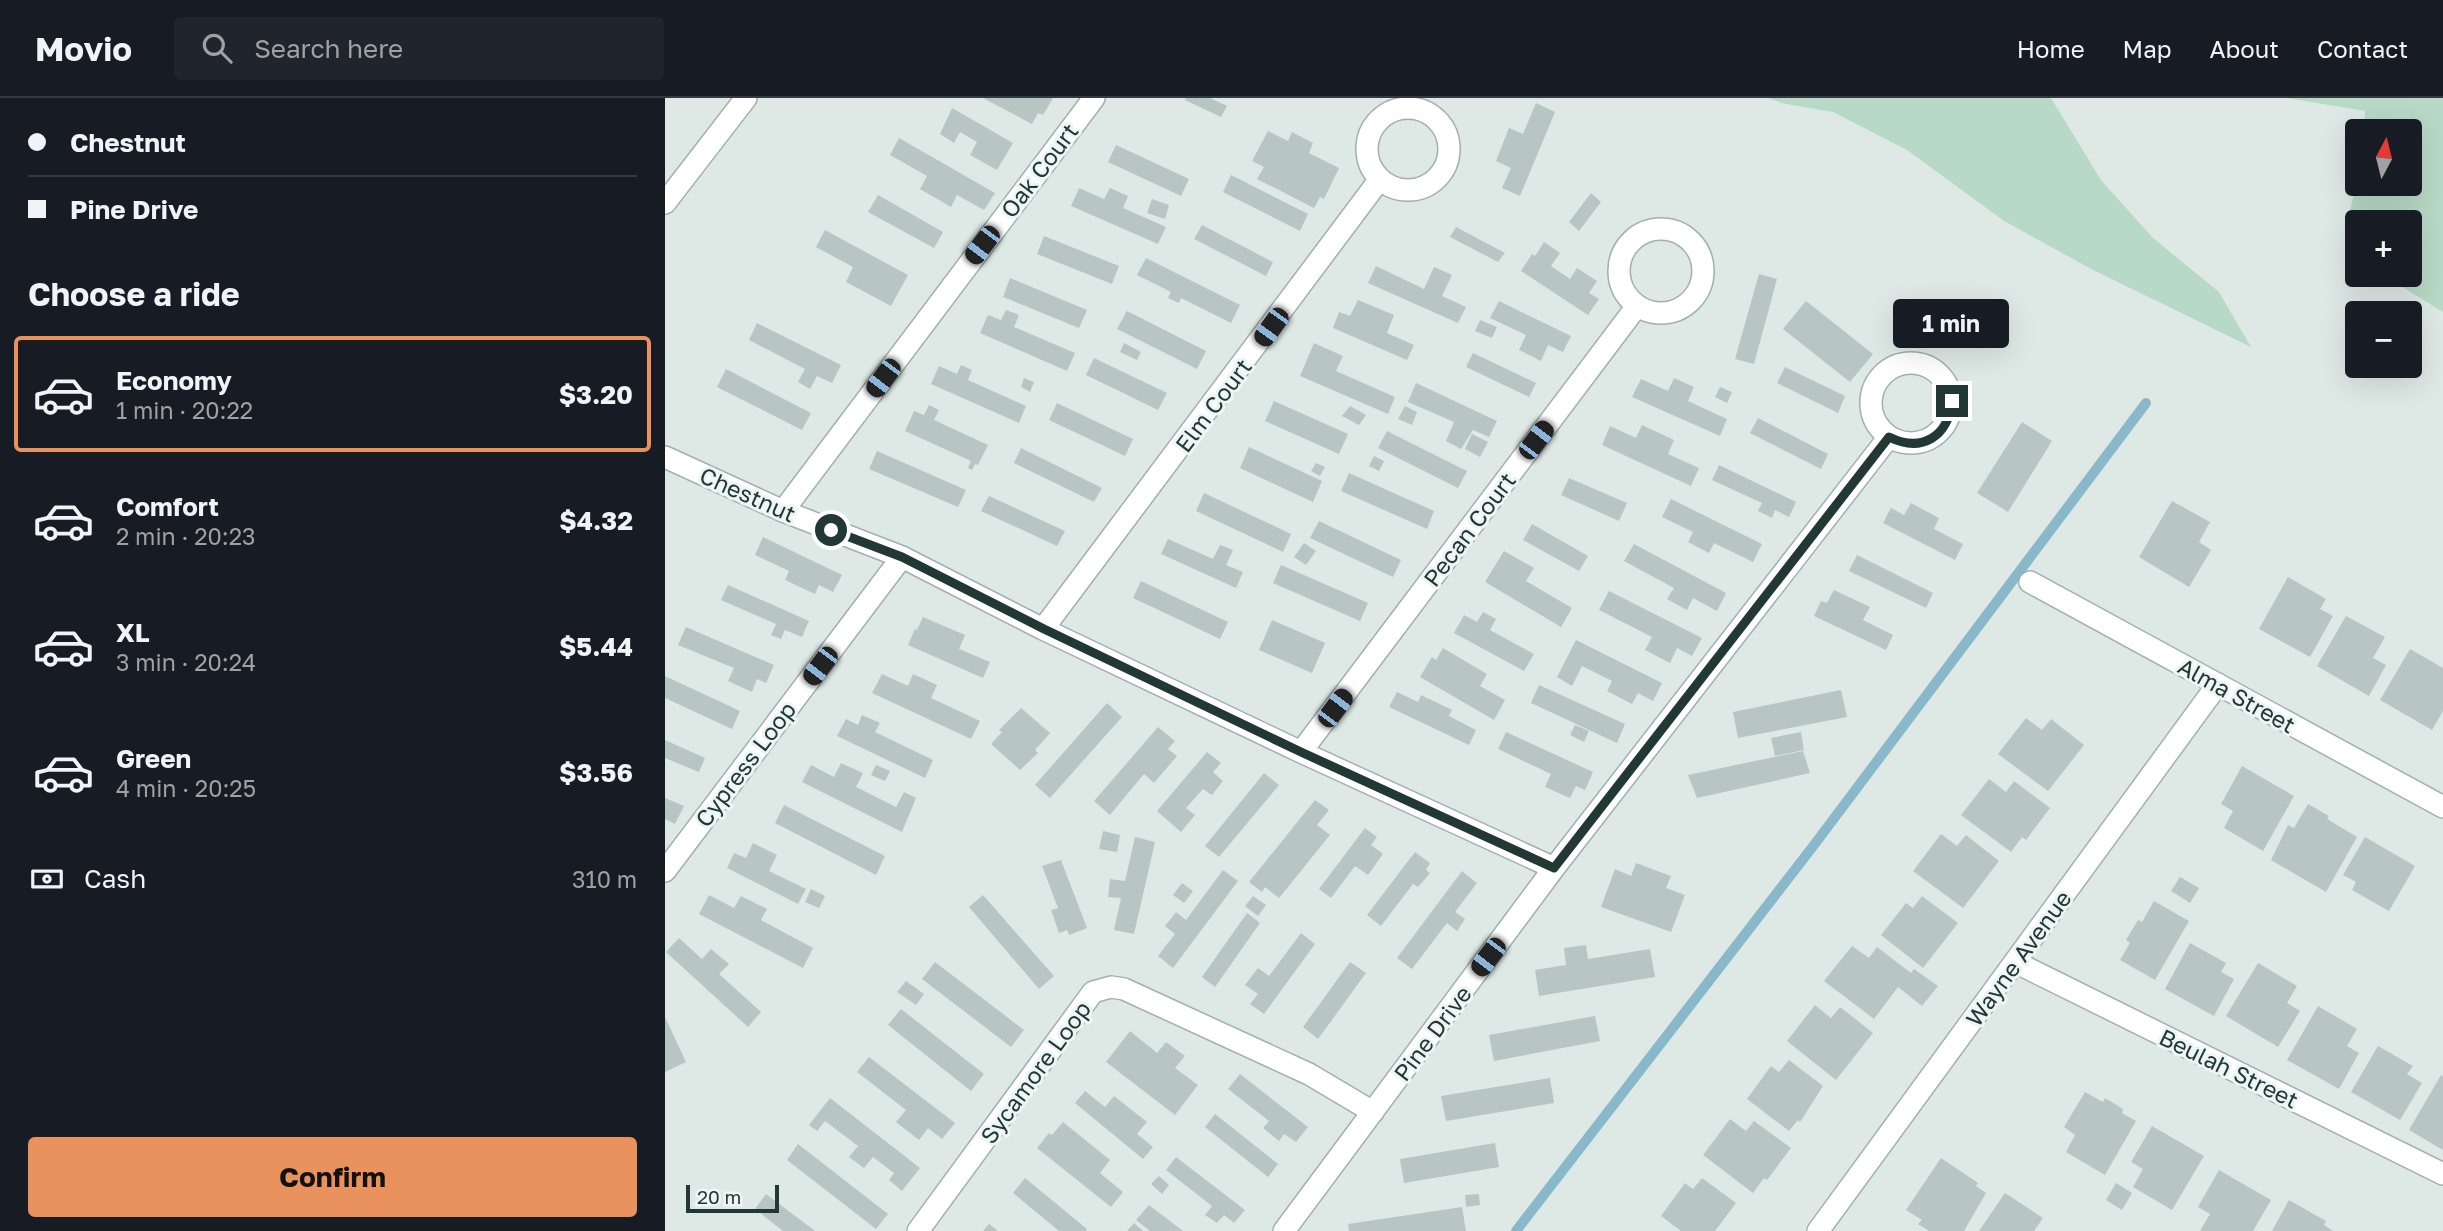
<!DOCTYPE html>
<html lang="en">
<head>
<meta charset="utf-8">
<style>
  :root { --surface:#171b24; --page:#20242c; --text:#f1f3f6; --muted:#9ea1a6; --line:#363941; --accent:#e9925d }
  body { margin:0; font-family:"Golos Text",sans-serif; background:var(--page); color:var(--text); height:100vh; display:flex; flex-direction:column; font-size:26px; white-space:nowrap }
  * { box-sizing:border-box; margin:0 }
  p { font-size:23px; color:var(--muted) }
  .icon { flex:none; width:38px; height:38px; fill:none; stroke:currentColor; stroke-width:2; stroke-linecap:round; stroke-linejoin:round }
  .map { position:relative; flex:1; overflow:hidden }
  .side { display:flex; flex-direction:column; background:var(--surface); width:665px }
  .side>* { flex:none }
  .top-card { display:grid; align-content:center; height:154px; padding:0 28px; background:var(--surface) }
  .needle { width:46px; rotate:7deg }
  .tools { position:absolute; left:1680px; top:21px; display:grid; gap:14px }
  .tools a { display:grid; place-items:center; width:77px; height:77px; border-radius:7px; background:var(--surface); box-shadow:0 7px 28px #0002; font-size:35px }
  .scale { position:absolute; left:21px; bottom:18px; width:93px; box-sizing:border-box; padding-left:7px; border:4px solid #213835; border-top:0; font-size:19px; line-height:24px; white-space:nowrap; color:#213835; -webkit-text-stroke:5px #eef6f3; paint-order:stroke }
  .end { position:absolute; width:32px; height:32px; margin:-16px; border:9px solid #213835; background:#fff; box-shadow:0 0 0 4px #fff }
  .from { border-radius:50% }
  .bubble { position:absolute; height:49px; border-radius:7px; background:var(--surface); box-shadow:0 7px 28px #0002; font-size:23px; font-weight:700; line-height:49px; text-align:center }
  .car { position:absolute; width:21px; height:42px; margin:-21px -10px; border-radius:9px; box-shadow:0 0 5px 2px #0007; background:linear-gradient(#222 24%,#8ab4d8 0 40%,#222 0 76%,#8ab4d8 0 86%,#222 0) }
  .top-card b { display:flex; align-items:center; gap:24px; height:66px; font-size:26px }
  .top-card b+b { border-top:2px solid var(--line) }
  .top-card i { width:18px; height:18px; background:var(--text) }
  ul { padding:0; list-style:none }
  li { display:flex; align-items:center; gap:21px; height:116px; margin:0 14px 10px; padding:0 14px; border:4px solid transparent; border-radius:7px }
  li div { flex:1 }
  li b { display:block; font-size:26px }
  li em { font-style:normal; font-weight:700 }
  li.selected { border-color:var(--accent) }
  li>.icon { width:63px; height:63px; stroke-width:1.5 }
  h2 { padding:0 28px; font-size:32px; line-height:84px }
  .pay { display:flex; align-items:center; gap:18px; height:77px; padding:0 28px; font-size:26px }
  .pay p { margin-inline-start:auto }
  .button { display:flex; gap:14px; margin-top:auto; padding:14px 28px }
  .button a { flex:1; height:80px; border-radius:7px; background:var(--accent); color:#111; font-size:28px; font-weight:700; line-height:80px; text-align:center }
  header { display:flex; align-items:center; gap:42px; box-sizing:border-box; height:98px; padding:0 35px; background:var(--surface); border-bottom:2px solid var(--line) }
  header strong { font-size:33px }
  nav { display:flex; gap:38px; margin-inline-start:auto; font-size:24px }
  .search { width:490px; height:63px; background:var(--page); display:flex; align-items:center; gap:18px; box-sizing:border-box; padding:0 24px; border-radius:7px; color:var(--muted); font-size:26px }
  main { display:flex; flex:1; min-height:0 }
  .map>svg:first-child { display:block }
</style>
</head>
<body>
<header>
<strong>Movio</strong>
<div class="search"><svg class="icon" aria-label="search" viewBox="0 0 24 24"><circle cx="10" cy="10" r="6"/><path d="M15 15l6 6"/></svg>Search here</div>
<nav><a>Home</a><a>Map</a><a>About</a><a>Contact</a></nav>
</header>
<main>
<section class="side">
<div class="top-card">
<b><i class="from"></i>Chestnut</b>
<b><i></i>Pine Drive</b>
</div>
<h2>Choose a ride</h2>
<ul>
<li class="selected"><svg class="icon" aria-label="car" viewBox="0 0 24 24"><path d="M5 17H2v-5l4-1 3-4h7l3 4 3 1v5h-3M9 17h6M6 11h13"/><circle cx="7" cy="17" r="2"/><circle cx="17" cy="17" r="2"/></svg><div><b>Economy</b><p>1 min · 20:22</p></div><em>$3.20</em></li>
<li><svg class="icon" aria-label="car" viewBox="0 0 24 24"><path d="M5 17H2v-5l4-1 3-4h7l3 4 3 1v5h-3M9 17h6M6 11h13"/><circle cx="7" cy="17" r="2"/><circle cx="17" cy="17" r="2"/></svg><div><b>Comfort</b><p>2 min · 20:23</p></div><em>$4.32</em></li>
<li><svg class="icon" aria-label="car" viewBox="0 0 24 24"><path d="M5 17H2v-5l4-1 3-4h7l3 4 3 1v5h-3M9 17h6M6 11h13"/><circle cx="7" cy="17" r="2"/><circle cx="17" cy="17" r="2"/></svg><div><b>XL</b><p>3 min · 20:24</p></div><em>$5.44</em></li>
<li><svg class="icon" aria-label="car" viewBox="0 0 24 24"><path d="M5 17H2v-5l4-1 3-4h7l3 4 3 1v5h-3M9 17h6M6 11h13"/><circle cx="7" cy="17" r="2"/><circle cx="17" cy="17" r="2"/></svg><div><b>Green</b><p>4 min · 20:25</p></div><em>$3.56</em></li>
</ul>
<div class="pay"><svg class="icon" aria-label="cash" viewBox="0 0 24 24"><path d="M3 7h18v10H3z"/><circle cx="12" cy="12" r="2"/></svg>Cash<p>310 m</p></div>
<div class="button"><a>Confirm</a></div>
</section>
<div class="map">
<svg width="1778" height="1133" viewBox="0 0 1778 1133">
  <rect width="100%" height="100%" fill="#dee9e6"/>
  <path fill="#b8d9c6" d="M1104,0H1386L1436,82L1488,140L1554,194L1586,249L1428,172L1339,123L1242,52L1168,14L1116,5Z
    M1622,0H1778V214L1718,177H1745V124H1692V161L1683,122L1692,82V86H1745V33H1699L1700,13Z"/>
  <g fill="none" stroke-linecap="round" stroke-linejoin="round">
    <path stroke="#89b8cb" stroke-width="10" d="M851,1133L1149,747L1481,305"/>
  </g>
  <path fill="#b7c6c2" d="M318,0H388L378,17L373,15L367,26Z
    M521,0H545L562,8L556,19L520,2Z
    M871,5L890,14L855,98L837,90L846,70L831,63L844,30L858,36Z
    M287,10L348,45L332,72L305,57L312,44L295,34L289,45L275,36Z
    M603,33L623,43L627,34L648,45L644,55L674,70L659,101L655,99L649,110L592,81L599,69L587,63Z
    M234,40L330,95L319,112L292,97L286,109L255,91L262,78L225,57Z
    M451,47L524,81L516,98L443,64Z
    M566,77L643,116L635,133L558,94Z
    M414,90L439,101L445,90L463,98L458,110L501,129L493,146L406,108Z
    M926,95L936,104L914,133L904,124Z
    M213,97L278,134L269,150L203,114Z
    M487,101L504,107L500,121L482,115Z
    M537,127L608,164L601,178L529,141Z
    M791,129L840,155L833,164L785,139Z
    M160,132L243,177L226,208L181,184L188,169L151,149Z
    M379,138L454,168L447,186L372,156Z
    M879,144L895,155L886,168L905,181L912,170L932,183L924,195L934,201L923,217L856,173L867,156L870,158Z
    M481,160L575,207L566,225L516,200L514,205L503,200L506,194L472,177Z
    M711,168L759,191L769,169L787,177L777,198L801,209L793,225L703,185Z
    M1094,176L1112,181L1089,266L1070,261Z
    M345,180L422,212L414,230L338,199Z
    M693,202L729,217L722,235L749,247L742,262L668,230L674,214L685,218Z
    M834,203L906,238L898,254L883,247L876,263L854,252L861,237L825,220Z
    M1141,203L1208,256L1185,284L1118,231Z
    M341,212L354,217L349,229L410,255L402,273L315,235L323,217L336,222Z
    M462,213L541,253L532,271L452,231Z
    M815,222L832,229L827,240L810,233Z
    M92,225L176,267L167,285L152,278L145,291L133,284L140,271L84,242Z
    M459,245L476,254L472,262L455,254Z
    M649,245L678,258L671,273L730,299L723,316L635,278Z
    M808,255L871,285L864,299L801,269Z
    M429,260L502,295L493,312L421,277Z
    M296,267L307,272L303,282L361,308L354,325L266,286L274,268L292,276Z
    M1120,269L1180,298L1173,315L1112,285Z
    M61,271L146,315L137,332L52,289Z
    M359,280L369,284L365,294L356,289Z
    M1009,280L1029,289L1023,303L1062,321L1055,338L967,299L976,281L1003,293Z
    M751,285L832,323L824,339L808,332L796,351L781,343L789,324L743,304Z
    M1055,289L1067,294L1062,305L1050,299Z
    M609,303L683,336L674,356L600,323Z
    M392,305L468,341L460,358L384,322Z
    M264,307L274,312L269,322L323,347L313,367L310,366L307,372L303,370L306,363L240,333L249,313L259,317Z
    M685,308L701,317L694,327L677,318Z
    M740,308L752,314L747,327L733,321Z
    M1093,320L1163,356L1156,371L1085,335Z
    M1357,324L1387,343L1343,414L1312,395Z
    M977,327L1009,342L1003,356L1034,370L1026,388L937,347L945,328L971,340Z
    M722,333L802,373L793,390L713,350Z
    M807,336L823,344L815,359L800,351Z
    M584,349L657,383L648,404L575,370Z
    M356,350L437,390L429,404L349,365Z
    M212,353L301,392L293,409L204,371Z
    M709,358L719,363L714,373L704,368Z
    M651,365L660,369L655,378L646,373Z
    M1054,367L1131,404L1124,419L1110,412L1107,420L1093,413L1097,405L1047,382Z
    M684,375L769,413L762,431L676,393Z
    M904,380L962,405L954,423L896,397Z
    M539,395L626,436L618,454L531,413Z
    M324,398L400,433L392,448L316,413Z
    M1006,401L1097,446L1088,464L1049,445L1044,455L1023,444L1028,434L997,419Z
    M1507,403L1545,424L1534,444L1546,452L1524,489L1474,459Z
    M1246,405L1274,420L1269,431L1298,446L1290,462L1218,425L1226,410L1239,417Z
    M654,423L736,462L728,479L645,440Z
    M867,426L923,458L914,473L858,442Z
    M98,439L177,477L168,494L154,487L150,496L120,482L124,473L90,457Z
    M503,441L548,461L555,447L568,452L561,467L578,474L571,490L496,456Z
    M639,445L651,453L641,467L629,459Z
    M969,446L1061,495L1052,513L1028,500L1022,512L1002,501L1009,490L959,463Z
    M839,453L869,470L861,483L907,510L896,529L820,484Z
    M1192,457L1268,495L1261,510L1184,473Z
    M616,467L703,505L695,523L608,485Z
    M1623,479L1661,501L1655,511L1668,518L1645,559L1594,531Z
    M476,483L563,524L555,541L468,500Z
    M63,487L144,523L137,539L120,532L116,541L106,537L111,526L56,502Z
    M1169,492L1205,509L1198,522L1228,537L1221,552L1149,518L1156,503L1162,505Z
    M944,493L1037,540L1027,558L1012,550L1005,565L980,552L987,539L934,512Z
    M818,514L831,521L825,532L869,556L859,573L789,535L799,517L812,524Z
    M1681,518L1720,539L1708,560L1721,567L1704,598L1652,568Z
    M258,519L300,537L294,551L325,564L318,580L243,547L250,531L252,532Z
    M607,522L660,545L647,575L594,552Z
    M21,529L109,567L101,585L92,581L87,594L63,583L69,570L13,547Z
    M911,542L997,585L988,603L973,595L967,606L942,593L947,583L917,568L907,588L892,579Z
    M778,550L822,576L815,588L840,602L829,622L755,579L767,559L771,562Z
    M1745,551L1778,570V613L1767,632L1715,602Z
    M217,576L243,588L248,576L272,587L266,600L315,623L306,641L207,595Z
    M0,578L75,613L67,631L0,600Z
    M874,587L960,626L952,645L866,605Z
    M1176,592L1182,619L1073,640L1068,614Z
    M732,594L753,604L756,597L787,612L784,618L811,632L804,647L724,609Z
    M442,605L457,619L385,700L370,687Z
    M356,610L385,635L370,652L373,655L355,672L326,646L337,634L334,632Z
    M197,617L215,625L210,634L268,662L260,680L172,638L181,621L193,627Z
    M1361,620L1377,632L1386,621L1419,647L1383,693L1333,656Z
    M910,627L924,633L919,644L905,637Z
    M493,629L510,643L503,651L512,658L489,685L479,676L445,717L429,703Z
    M841,634L928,674L920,692L911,688L905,700L880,689L886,676L833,651Z
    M1136,634L1139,652L1110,658L1106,640Z
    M0,642L40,660L34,674L0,660Z
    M1138,653L1145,675L1032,700L1023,677Z
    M542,654L556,665L548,674L558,683L547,697L538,691L521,710L530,717L516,734L492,713Z
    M176,665L198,675L191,689L231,709L239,694L251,700L237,734L137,684L146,667L169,679Z
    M211,667L225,673L220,683L206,677Z
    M1577,668L1629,698L1598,753L1559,730L1568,713L1556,706Z
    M599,675L614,687L554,759L540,748Z
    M1324,681L1341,694L1349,683L1385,710L1361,742L1357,739L1346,754L1296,717Z
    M0,700L19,708L10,726L0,721Z
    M650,702L664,712L652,727L665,737L614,800L600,789L597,794L584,784Z
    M1643,706L1664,718L1662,721L1692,739L1661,794L1606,762L1623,727L1629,730Z
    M119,707L220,758L211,777L110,725Z
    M700,730L712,739L706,747L718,756L703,777L690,768L666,800L654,791Z
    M438,733L455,737L452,754L434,751Z
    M1276,736L1292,748L1301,737L1334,763L1298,810L1248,773Z
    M470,739L490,744L469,836L449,832L456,800L443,799L445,781L460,783Z
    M1700,739L1750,768L1724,813L1687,792L1691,784L1678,777Z
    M88,745L112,757L104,773L141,791L133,806L62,770L69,755L81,760Z
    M750,754L765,765L761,772L765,775L753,789L748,786L716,828L702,817Z
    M396,762L422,830L404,837L402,832L394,835L386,812L393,810L377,768Z
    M971,765L1006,778L1001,790L1020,797L1006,834L936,809L950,771L966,778Z
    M558,772L573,783L508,870L493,858L510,836L500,828L511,814L521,822Z
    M797,773L812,785L790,814L800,821L792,833L782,825L747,871L732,860Z
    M1515,779L1534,790L1525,805L1506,793Z
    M517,785L528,793L519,805L508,797Z
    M146,791L160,798L154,810L140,804Z
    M44,797L69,810L76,798L102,811L96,822L148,850L138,870L34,816Z
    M318,797L389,878L374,891L304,809Z
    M588,798L601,807L593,818L580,808Z
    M1257,798L1293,825L1258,870L1216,837L1241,805L1248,810Z
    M1489,803L1524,823L1490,882L1455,862L1465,845L1461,842L1473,822L1477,824Z
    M582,815L595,825L550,889L537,879Z
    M636,835L650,846L599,916L585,906L593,896L580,887L593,870L604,878Z
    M14,840L37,861L46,851L64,866L54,876L96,914L83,929L1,854Z
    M1525,845L1561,865L1556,874L1569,881L1549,918L1500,891Z
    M921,847L923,861L985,851L990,879L874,898L870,872L901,867L899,850Z
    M1187,848L1204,860L1212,849L1246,875L1249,871L1273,888L1257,908L1233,889L1209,921L1159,883Z
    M270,864L359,932L346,949L257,881Z
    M685,864L701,875L653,941L638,929Z
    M1593,865L1632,888L1622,905L1635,913L1613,949L1561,918Z
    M241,883L259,896L251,907L232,894Z
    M1150,907L1166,920L1175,909L1208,935L1171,982L1122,943Z
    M1653,908L1692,931L1682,948L1694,955L1674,991L1622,962Z
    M236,911L319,976L306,993L223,927Z
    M930,918L935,943L829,963L824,937Z
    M0,919L21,964L0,974Z
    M465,933L492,955L501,944L520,958L510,970L533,987L510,1017L441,964Z
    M1713,948L1748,968L1742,976L1757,985L1735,1022L1686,994Z
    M204,959L290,1025L277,1041L263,1030L254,1042L231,1024L241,1012L192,974Z
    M1124,962L1158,988L1135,1024L1133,1022L1124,1033L1082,1001L1106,968L1114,974Z
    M575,976L643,1029L631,1044L619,1036L614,1043L598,1030L604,1023L563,991Z
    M1776,977L1778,979V1052L1744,1032Z
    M885,980L889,1005L781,1023L776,998Z
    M420,993L440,1009L449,998L482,1024L472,1036L488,1049L478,1061L410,1005Z
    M1420,994L1438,1004L1440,1000L1458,1011L1457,1015L1471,1023L1440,1077L1401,1054L1410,1037L1399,1029Z
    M165,1000L255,1070L237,1093L224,1082L229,1075L208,1059L199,1070L184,1059L193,1048L160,1023L152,1033L144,1027Z
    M550,1016L613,1066L603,1079L540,1029Z
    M1065,1021L1081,1033L1089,1023L1126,1050L1102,1082L1099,1080L1088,1095L1038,1057Z
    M398,1024L445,1062L435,1075L458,1094L446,1109L372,1050L384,1035L387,1037Z
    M1487,1028L1539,1058L1507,1112L1468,1089L1478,1071L1466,1064Z
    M830,1045L834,1069L739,1085L735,1061Z
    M133,1046L223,1116L211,1131L122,1062Z
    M511,1059L580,1112L569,1125L559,1117L552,1125L540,1117L547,1108L501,1072Z
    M1276,1060L1313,1085L1311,1088L1321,1095L1299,1133H1264L1253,1126L1257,1122L1241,1112Z
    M1554,1072L1606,1102L1588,1133H1535L1545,1116L1533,1109Z
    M494,1078L504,1087L497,1096L486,1086Z
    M360,1080L422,1131L421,1133H394L348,1095Z
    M1037,1080L1071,1105L1050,1133H1016L996,1118L1020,1085L1028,1091Z
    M1451,1085L1467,1095L1457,1112L1441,1102Z
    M1340,1095L1378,1120L1369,1133H1314Z
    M101,1096L150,1133H118L90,1111Z
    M814,1096L815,1107L801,1109L800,1097Z
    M1624,1102L1661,1123L1659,1127L1668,1133H1607Z
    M484,1107L518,1133H485L471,1122Z
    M797,1109L801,1133H684L683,1126Z
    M469,1125L478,1133H462Z
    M324,1126L333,1133H318Z"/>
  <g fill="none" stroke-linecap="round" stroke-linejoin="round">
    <g stroke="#a2b0ad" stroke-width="24">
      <path id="minor" d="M702 51a41 41 0 1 1 82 0a41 41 0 1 1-82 0Z
        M0,105L81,0
        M954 173a42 42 0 1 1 84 0a42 42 0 1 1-84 0Z
        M1206 305a40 40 0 1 1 80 0a40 40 0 1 1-80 0Z
        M0,359L118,413L237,459L378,531L636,654L889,770
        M118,413L429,0
        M1365,484L1778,709
        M378,531L715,81
        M636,654L972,208
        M0,773L237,459
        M1350,864L1778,1076
        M253,1133L428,894L446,889L459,891L644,976L708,1014
        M619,1133L889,770L1224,339
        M1153,1133L1553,586"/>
    </g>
    <use href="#minor" stroke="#fff" stroke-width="21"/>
  </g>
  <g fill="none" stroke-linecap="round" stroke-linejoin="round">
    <path stroke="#213835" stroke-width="9" d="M166,432L237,459L379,531L636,654L889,770L1224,339C1257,355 1283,339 1287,303"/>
  </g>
  <g text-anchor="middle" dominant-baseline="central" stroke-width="6" stroke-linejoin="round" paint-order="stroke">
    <g font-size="23" fill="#213835" stroke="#eef6f3">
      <text transform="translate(374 72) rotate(-53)">Oak Court</text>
      <text transform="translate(548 307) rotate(-53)">Elm Court</text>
      <text transform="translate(83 396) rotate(24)">Chestnut</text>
      <text transform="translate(804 431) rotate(-53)">Pecan Court</text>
      <text transform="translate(1572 597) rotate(29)">Alma Street</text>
      <text transform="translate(80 666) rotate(-53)">Cypress Loop</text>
      <text transform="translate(1353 860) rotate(-54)">Wayne Avenue</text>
      <text transform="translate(767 935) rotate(-53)">Pine Drive</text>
      <text transform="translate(1564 970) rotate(26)">Beulah Street</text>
      <text transform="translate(370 974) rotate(-54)">Sycamore Loop</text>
    </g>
  </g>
</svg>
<div class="tools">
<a><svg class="needle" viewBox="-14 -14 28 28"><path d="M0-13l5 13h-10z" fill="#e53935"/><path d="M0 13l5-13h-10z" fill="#9ea1a6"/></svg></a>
<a>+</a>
<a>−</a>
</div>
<div class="scale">20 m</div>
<i class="end from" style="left:166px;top:432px"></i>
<i class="end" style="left:1287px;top:303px"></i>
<div class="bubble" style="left:1228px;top:201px;width:116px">1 min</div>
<i class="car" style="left:317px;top:147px;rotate:217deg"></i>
<i class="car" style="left:606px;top:229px;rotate:216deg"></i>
<i class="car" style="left:218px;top:280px;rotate:217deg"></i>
<i class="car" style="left:871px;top:342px;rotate:37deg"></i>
<i class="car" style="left:155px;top:568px;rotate:217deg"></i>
<i class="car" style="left:670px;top:610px;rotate:37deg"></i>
<i class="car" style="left:823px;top:859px;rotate:217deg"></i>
</div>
</main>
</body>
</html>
